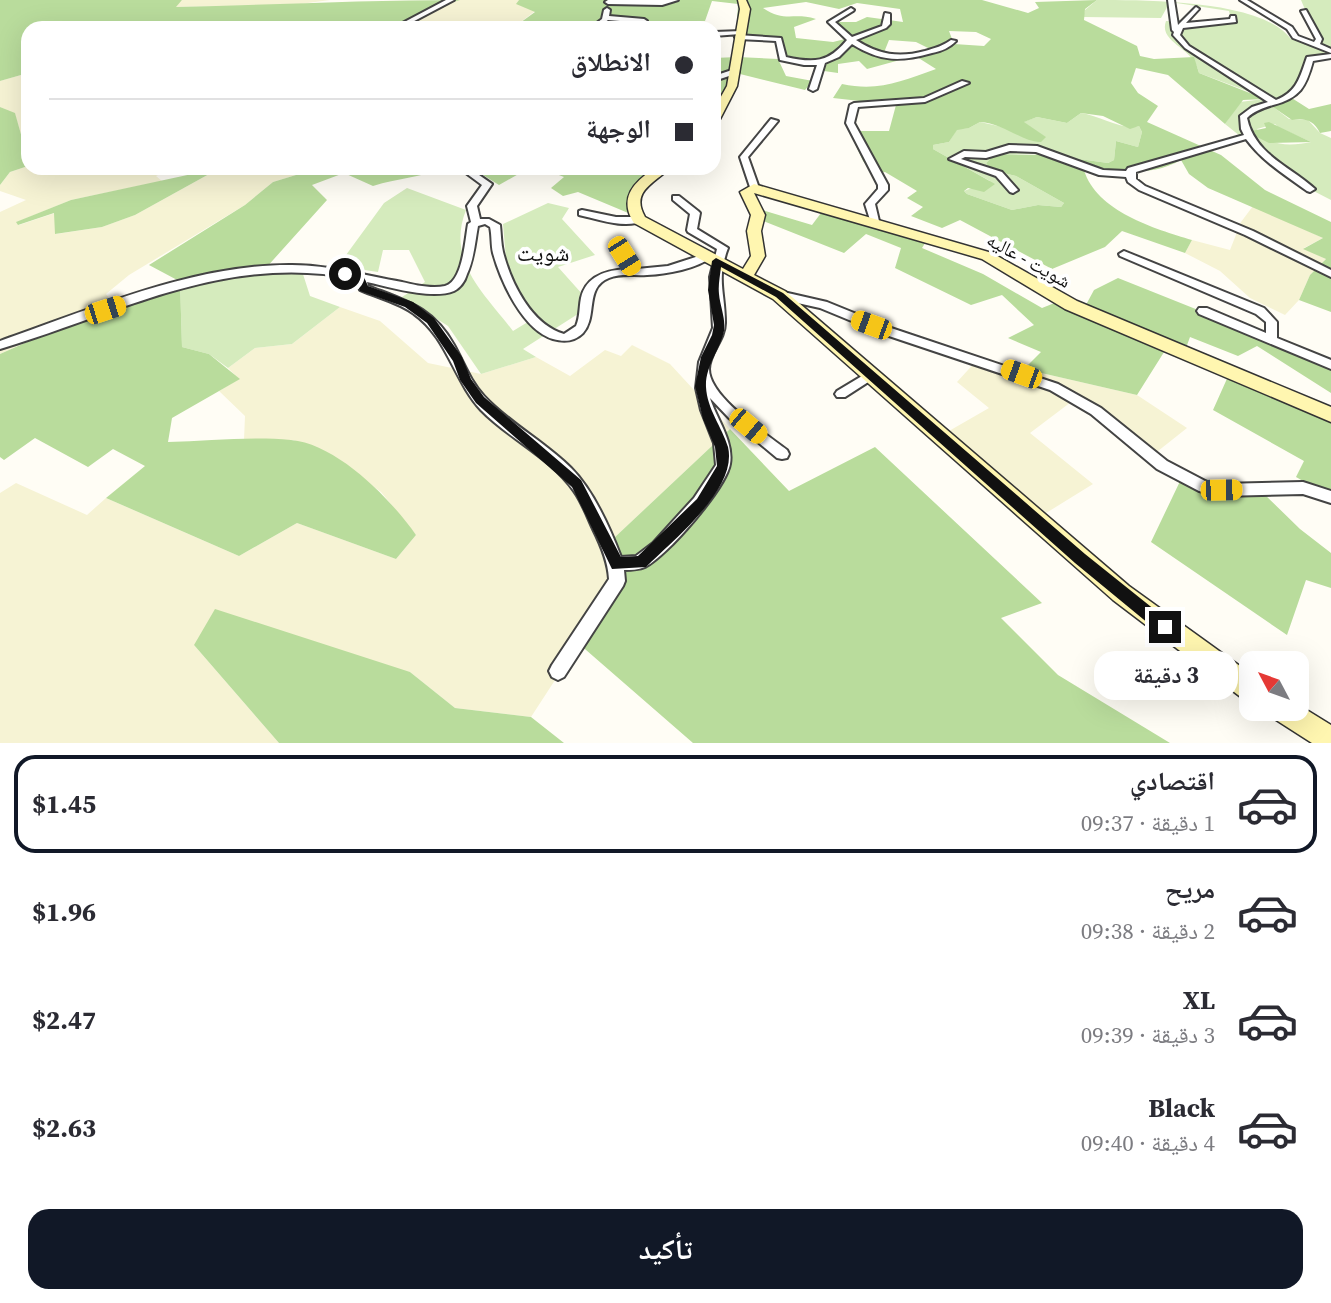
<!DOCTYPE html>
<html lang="ar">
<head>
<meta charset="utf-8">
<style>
  :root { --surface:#fff; --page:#f7f7f7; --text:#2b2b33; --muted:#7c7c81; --line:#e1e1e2; --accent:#111827 }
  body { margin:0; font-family:"Source Serif 4","Noto Naskh Arabic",serif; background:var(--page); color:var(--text); direction:rtl; height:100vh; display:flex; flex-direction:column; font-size:26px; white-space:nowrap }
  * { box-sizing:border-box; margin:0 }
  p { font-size:23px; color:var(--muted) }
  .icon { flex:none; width:38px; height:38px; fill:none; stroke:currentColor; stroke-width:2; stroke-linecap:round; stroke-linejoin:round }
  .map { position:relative; height:743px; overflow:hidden; direction:ltr }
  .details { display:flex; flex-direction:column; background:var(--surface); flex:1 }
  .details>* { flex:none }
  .guide { position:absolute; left:21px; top:21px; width:700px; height:154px; border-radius:21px; box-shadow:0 7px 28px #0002; direction:rtl; display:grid; align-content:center; height:154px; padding:0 28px; background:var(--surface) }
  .needle { width:46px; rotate:311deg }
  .fabs { position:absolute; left:1239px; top:651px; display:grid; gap:14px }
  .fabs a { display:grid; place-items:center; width:70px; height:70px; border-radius:14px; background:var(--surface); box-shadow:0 7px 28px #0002; font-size:35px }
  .end { position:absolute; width:32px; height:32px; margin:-16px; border:9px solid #111; background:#fff; box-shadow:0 0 0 4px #fff }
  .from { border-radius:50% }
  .bubble { position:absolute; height:49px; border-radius:21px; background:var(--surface); box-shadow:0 7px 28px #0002; font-size:23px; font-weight:700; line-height:49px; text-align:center; direction:rtl }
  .car { position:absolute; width:21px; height:42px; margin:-21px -10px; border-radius:9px; box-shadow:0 0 5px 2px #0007; background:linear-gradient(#f5c518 24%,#345 0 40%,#f5c518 0 76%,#345 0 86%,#f5c518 0) }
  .guide b { display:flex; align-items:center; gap:24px; height:66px; font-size:26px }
  .guide b+b { border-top:2px solid var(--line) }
  .guide i { width:18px; height:18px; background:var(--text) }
  ul { padding:12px 0 0; list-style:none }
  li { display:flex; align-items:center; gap:21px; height:98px; margin:0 14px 10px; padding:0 14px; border:4px solid transparent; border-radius:21px }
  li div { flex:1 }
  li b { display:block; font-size:26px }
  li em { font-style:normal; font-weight:700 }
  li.selected { border-color:var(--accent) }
  li>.icon { width:63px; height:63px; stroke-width:1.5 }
  .primary-button { display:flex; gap:14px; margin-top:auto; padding:14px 28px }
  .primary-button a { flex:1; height:80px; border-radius:21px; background:var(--accent); color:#fff; font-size:28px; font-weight:700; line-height:80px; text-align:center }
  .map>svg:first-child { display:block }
</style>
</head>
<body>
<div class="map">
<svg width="1331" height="743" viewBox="0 0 1331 743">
  <rect width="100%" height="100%" fill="#fffdf5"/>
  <path fill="#f6f3d4" d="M182,0H330L293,5L174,7Z
    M454,0H519L517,4L535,11L513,28H394L424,11Z
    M28,73V137L22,139L15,114L0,107V81Z
    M28,166L173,168L156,176L162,181L71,200L17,222L19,225L55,213L56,234L102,227L135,215L220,168H319L273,182L245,205L129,275L106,294L113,304L0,354V212L26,200L0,191V185L10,172Z
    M1253,206L1323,238L1304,248L1326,259L1310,275L1299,300L1285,315L1250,298L1220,271L1185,253L1192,240L1230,250L1241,222Z
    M340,307L380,321L428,363L481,374L536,357L570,376L605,350L621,356L632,345L670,364L730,429L614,538L611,594L531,717L455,708L410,672L194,645L279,743H0V493L16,483L87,515L106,498L239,556L297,523L396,559L416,535L381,492L331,456L293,440H244L245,416L219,391L239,379L228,368L255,348L292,344Z
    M978,359L1016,376L1024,369L1137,395L1187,428L1153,455L1075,399L1030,433L1093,484L1038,518L942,435L989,408L957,382Z"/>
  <path fill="#d5ebbd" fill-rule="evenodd" d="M1097,0C1147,0 1263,0 1291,39L1319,43L1301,0H1331V55C1302,61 1307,56 1298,82L1272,106L1289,119L1308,120L1320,133L1331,138V200L1300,184L1225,124L1240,102L1264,99L1263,97L1199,73C1194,47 1158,43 1166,21L1213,24L1231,19L1229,11L1170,2L1161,18L1083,17L1085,10ZM1275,124L1278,127L1311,142C1292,146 1267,147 1257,129Z
    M1081,113C1100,116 1124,131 1139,126L1142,132L1138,147L1116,141L1114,160L1108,163L1079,159L1083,169L1034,154H995L986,163L991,170L1016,176L1064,203L1061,207L1038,205L1012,210L967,194L964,191L990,181L933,149V145L949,142L957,129L969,128L980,122L1007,128L1023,137H1045L1023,122L1037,117L1067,123Z
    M407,188L466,210C446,261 484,293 513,331L536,317L507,271L503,224L548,203L569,208L562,219L595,255L558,267L592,305L523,349L536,357L481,374L448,326L402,297L425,282L409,250H383L378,272L338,266L384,203Z
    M265,269L302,271L310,296L340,307L292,344L255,348L228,368L209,354L182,347L180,282Z"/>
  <path fill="#b9dc9c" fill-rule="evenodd" d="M0,0H182L176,7C271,5 365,0 460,0L424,11L394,28H28V73L0,81Z
    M519,0H639L642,5L680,0H982L1028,13L1039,8L1035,2L1097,0L1085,9L1084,20L1137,46L1140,56L1154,59L1194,57L1199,73L1265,99L1243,100L1225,124L1168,75L1136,68L1131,83L1138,93L1158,106L1147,122L1221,155L1265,190L1331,222V312L1299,300L1310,275L1326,259L1303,249L1323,238L1208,188L1189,174L1181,160C1149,178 1117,170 1084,170C1096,211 1155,229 1192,240L1185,253L1122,231L1105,247L1052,269L960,220L942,228L911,216L923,207L907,198L917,191L885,172L873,174L863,161L849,131H889L896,105L833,98L842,84C879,92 901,81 936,69L917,57L934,51L916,42L889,40L883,55L900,60L867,69L859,61L838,64V73L817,70L818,62L779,56V38L736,37L738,4L712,1L705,21H659L660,28H513L535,12L516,4ZM806,2L839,9L857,3L900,9L903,22L867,17L856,22H832L845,39L833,42L796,38L794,27L816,19C793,12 785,23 763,8ZM949,31L976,32L991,39L984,46L954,44ZM1081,113L1103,116L1130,129L1139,126L1142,132L1138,147L1116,141L1114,160L1108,163L1079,159L1083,168L1043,155L995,154L986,163L991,170L1016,176L1064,203L1061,207L1038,205L1012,210L967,194L964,191L968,188L984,192L995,184L933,149V145L949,142L957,130L969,128L980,122C1003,123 1024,143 1041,142L1046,137L1024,122L1037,117L1067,123Z
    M738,57L778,59L786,76L813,81L805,90L732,72L728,97L714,114V58Z
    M1287,95L1309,109L1331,104V131L1320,133C1314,120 1304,118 1292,120L1273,107L1276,101Z
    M0,107L15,113L22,138L28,137V166L10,172L0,185Z
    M1269,122L1311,142L1269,143L1247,132L1266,128L1264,123Z
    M220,168L135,215L102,227L55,234L54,213L18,225L16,222L71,200Z
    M319,168H443C419,178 398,178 373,186L344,173L312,185L327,200L265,269L180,282L182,347L209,354L240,379L172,418L168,442C208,441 251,436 291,440C337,444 391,499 416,535L396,559L297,523L239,556L106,498L145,466L113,449L88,467L35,438L4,460L0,457V354L113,304L179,281L149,265L245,205L273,182Z
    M472,168H529L499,185Z
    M541,168H667L636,191L633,215L578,192L563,196L551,188L564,177Z
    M827,205L927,240L922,248L983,274L1042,308L1057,302L1081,314L1094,290L1118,278L1331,363V393L1257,346L1238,356L1190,337L1186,348L1171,341L1137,395L1024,369L1041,352L1008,338L1034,325L1002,295L971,305L895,268L901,248L866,234L844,253L761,220L762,210L812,225Z
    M1230,372L1331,412V497L1296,477L1304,461L1213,410Z
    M730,429L789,491L875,447L1042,603L1001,618L1058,675L1170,743H693L578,643L611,594L614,538Z
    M1183,475L1260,490L1300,529L1331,553V588L1306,580L1287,635L1151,542Z
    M215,609L410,672L455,708L531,717L564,743H279L194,645Z"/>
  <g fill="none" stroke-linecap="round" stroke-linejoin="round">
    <g stroke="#444" stroke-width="4">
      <path id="street" d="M446,0H454L401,28H393Z
        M667,0H678L662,5L608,4L605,2L608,0Z
        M1168,0H1174L1178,25L1196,7L1199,9L1186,23L1230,19L1231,16H1235L1236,22L1183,28L1180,35L1189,46L1276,100C1297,92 1300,77 1307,57L1331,54V58L1313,61C1306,87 1300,98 1273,105C1263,108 1254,111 1247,118C1255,155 1290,166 1315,189L1310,192L1307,191C1285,175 1262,161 1246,139L1136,172V179L1145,186L1253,231L1331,270V277L1245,235L1139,190L1128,182L1126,177L1099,175L1036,152L1010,151L986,158L965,157L961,159L1002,172L1018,190L1013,193L1010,192L996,176L949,159L964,151L986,152L1009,145L1037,146L1103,170L1126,171L1128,168L1244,135L1241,129L1240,116L1252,107L1268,102L1185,48L1173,35L1174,32L1172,30Z
        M1240,0H1247L1292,27L1298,36L1314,42L1316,39L1301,11L1306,10L1322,39L1320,44L1331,49V53L1293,38L1287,29Z
        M607,8L610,10L609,16L644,19L647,21L644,23L608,20L597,28H590L602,19L604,10Z
        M851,8L854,10L853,11L835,22L852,37L882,26L885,13L890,14V24L886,28L856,40C879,55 899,58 925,51C935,48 943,46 951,40L956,41C949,48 942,51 932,53C900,62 881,62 852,44L839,57L825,63L817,89L813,91L809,89L817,65H804L780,60L776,41L738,39L735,37L738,35L781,38L786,57C814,63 828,63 847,40L828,22Z
        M742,31V33L740,34L714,36V32Z
        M735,69L739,71L738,73L714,81V76Z
        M962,81L969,83L925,102L858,107L854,123L888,185V190L875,204L879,221L877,223H871L865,204L878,189V185L846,123L850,105L854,103L924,98Z
        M771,119L778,121L748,157L759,188L754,191L751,190L740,157Z
        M459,168H469L492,184L477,206L480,219H489L500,225C501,234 501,244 503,252C511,283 531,324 564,334L576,326C580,317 579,308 581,298C586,276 606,270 627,269L619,256L620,254H628L637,269L668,266L708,253L713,256C697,269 667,274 647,275C634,276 621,273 609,278C584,288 598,316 583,333C574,342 564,342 553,339C523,330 501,282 493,253C491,245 492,235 490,227L485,224L478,226C475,242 474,259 467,274C465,281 460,288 454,291C432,300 389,287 367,282L368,286C406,301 433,307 454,345C464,363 470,381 484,396C510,424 544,441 571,468C593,490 610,528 621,557L636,556L653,543L694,498L716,465L714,443L701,410L696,388L699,362L713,328L710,277L717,249L688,232L687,230L690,214L673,200V196H679L698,211L700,213L697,229L728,248C716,279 725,292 725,323C725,340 709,353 709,369C709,397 766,434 787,450L789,454L787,458L782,459L777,458L729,418L710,398C716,418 734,441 730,464C726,488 667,556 645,567C638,570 631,570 624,570L625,581L623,586L564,677L558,680L552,677L549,671L552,665L609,579C608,561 601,545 593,529C587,516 582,502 574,491C550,457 509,439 481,410C454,381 447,337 414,314C398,302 378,298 360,290L355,279C228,252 117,314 0,349V341C92,309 194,264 292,265C330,265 366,276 402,282C415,285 432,289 445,286C463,281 465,240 468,224L471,222L467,206L482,185Z
        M582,210L616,217H639L644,220C627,230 597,219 579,215V211Z
        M1124,251L1264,308L1277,322V338L1331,360V369L1199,314L1197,311L1199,308H1207L1266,333V322L1256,314L1120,256L1119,254Z
        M779,291L827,302L891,328L1058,384L1101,408L1167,461L1207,482L1221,484L1303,482L1331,491V503L1303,494L1221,496L1199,491L1157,469L1091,414L1050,390L883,334L820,308L775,298L773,295Z
        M872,370L878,374L876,377L845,397H837L835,394L837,391Z"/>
    </g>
    <g stroke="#333" stroke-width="3">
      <path id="secondary" d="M738,0H746L750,9L737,86L720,119L714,123V109L727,86L740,9Z
        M655,168H670C655,183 630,191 645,217L743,269L751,256L747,231L751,215L740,192L754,184L992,253L1077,301L1331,407V422L1065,309L982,259L754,193L765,215L761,231L765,256L754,275L785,291L1129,586L1251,674V701L1242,698L1113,600L773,299L634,223C618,198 634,182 655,168Z
        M1297,704L1331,725V743H1312L1273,718L1269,709H1297Z"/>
    </g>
    <use href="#street" fill="#fff" fill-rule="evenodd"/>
    <use href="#secondary" fill="#fff6b0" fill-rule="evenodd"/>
  </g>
  <path fill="#111" d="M716,258L783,293L1085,554L1170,622V633H1160L1075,563L776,297L721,267C720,276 718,285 719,294C720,306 726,319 724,331C720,350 705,366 706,387C707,409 722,427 728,447C738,489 673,540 646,567L612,569L572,487L476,403L460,380L453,361L427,323L405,307L360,291L355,279L340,274L345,270L363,275L368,286L413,302L434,318L462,357L471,379L484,397L581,480L621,557L638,556L697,499L717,466L715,447L703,419L695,386L701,357L712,335L714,325L708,290L712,261Z"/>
  <g text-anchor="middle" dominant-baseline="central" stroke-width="7" stroke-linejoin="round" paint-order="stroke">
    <g font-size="19" fill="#111" stroke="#fff">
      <text transform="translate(1029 260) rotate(29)">شويت - عاليه</text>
    </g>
    <g font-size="23" fill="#111" stroke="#fff">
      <text x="543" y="253">شويت</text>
    </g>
  </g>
</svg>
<div class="fabs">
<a><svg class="needle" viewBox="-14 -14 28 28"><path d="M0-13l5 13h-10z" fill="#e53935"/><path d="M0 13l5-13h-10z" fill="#7c7c81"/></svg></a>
</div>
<i class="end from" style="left:345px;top:274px"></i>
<i class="end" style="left:1165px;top:627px"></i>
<div class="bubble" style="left:1094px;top:651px;width:144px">3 دقيقة</div>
<i class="car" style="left:624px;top:256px;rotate:148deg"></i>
<i class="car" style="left:105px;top:310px;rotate:72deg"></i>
<i class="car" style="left:871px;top:325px;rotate:290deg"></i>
<i class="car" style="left:1021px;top:374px;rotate:290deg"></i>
<i class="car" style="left:748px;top:426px;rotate:130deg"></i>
<i class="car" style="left:1221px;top:490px;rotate:89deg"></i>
<div class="guide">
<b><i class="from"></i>الانطلاق</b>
<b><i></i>الوجهة</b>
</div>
</div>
<section class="details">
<ul>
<li class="selected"><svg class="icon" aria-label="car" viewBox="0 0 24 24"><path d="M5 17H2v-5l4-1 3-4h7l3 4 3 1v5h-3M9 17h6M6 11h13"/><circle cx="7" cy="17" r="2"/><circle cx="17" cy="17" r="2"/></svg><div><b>اقتصادي</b><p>1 دقيقة · 09:37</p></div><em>$1.45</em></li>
<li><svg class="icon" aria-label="car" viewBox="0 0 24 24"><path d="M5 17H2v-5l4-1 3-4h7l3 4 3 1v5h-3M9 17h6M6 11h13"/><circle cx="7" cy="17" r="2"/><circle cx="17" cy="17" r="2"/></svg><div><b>مريح</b><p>2 دقيقة · 09:38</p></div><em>$1.96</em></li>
<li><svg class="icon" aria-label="car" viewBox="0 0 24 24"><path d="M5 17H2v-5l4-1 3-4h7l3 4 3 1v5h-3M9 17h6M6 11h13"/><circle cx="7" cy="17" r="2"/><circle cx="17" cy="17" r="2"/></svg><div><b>XL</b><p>3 دقيقة · 09:39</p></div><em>$2.47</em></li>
<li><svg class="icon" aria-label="car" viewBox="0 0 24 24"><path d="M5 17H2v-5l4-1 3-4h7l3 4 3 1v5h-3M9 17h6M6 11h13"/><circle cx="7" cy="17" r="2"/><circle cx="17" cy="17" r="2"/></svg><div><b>Black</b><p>4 دقيقة · 09:40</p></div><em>$2.63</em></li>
</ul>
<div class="primary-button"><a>تأكيد</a></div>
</section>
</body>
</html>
